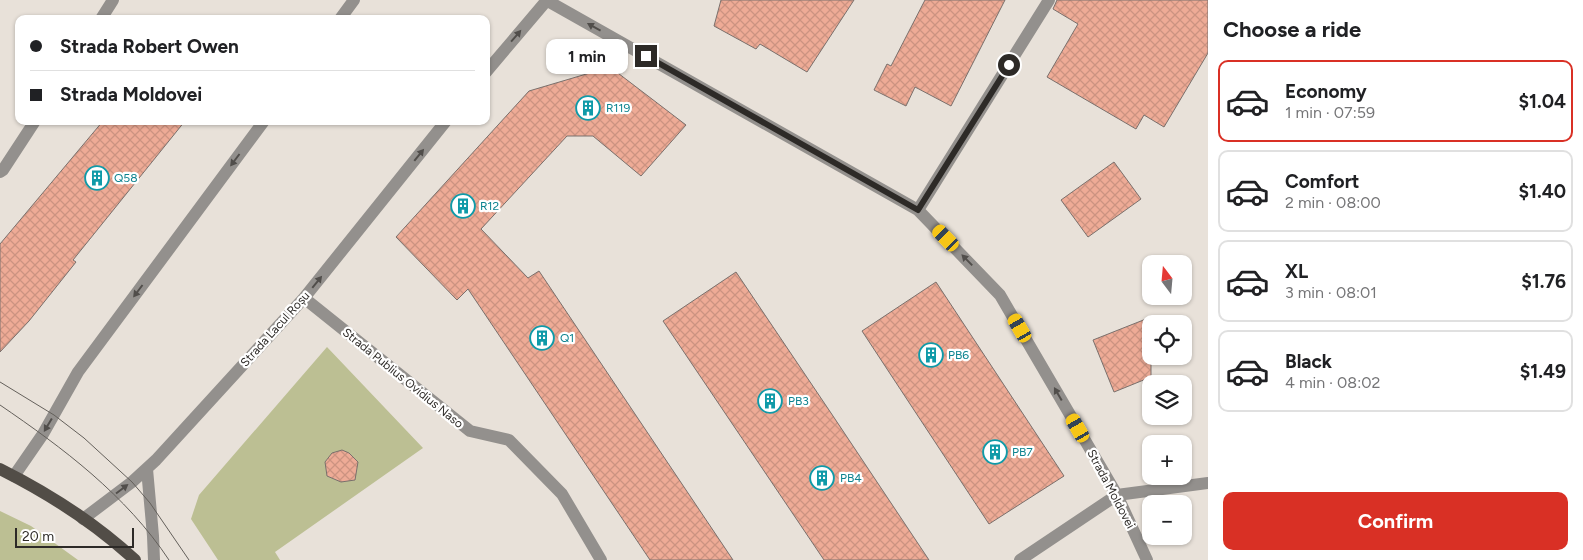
<!DOCTYPE html>
<html lang="en">
<head>
<meta charset="utf-8">
<style>
  :root { --surface:#fff; --page:#f6f6f6; --text:#202124; --muted:#757577; --line:#e0e0e0; --accent:#d93025 }
  body { margin:0; font-family:Figtree,sans-serif; background:var(--page); color:var(--text); height:100vh; display:flex; flex-direction:column; font-size:19px; white-space:nowrap }
  * { box-sizing:border-box; margin:0 }
  p { font-size:16px; color:var(--muted) }
  .icon { flex:none; width:28px; height:28px; fill:none; stroke:currentColor; stroke-width:2; stroke-linecap:round; stroke-linejoin:round }
  .map { position:relative; flex:1; overflow:hidden }
  .details { display:flex; flex-direction:column; background:var(--surface); width:375px }
  .details>* { flex:none }
  .hud { position:absolute; left:15px; top:15px; width:475px; height:110px; border-radius:10px; box-shadow:0 1px 4px #0004; display:grid; align-content:center; height:110px; padding:0 15px; background:var(--surface) }
  .needle { width:32px; rotate:344deg }
  .fabs { position:absolute; left:1142px; top:255px; display:grid; gap:10px }
  .fabs a { display:grid; place-items:center; width:50px; height:50px; border-radius:10px; background:var(--surface); box-shadow:0 1px 4px #0004; font-size:25px }
  .scale { position:absolute; left:15px; bottom:12px; width:119px; box-sizing:border-box; padding-left:5px; border:2px solid #2d2a27; border-top:0; font-size:14px; line-height:18px; white-space:nowrap; color:#2d2a27; -webkit-text-stroke:4px #fff; paint-order:stroke }
  .end { position:absolute; width:22px; height:22px; margin:-11px; border:6px solid #2d2a27; background:#fff; box-shadow:0 0 0 2px #fff }
  .from { border-radius:50% }
  .bubble { position:absolute; height:35px; border-radius:10px; background:var(--surface); box-shadow:0 1px 4px #0004; font-size:16px; font-weight:700; line-height:35px; text-align:center }
  .car { position:absolute; width:15px; height:30px; margin:-15px -8px; border-radius:6px; box-shadow:0 0 4px 1px #0007; background:linear-gradient(#f5c518 24%,#345 0 40%,#f5c518 0 76%,#345 0 86%,#f5c518 0) }
  .hud b { display:flex; align-items:center; gap:18px; height:48px; font-size:19px }
  .hud b+b { border-top:1px solid var(--line) }
  .hud i { width:12px; height:12px; background:var(--text) }
  ul { padding:0; list-style:none }
  li { display:flex; align-items:center; gap:15px; height:82px; margin:0 10px 8px; padding:0 5px; border:2px solid var(--line); border-radius:10px }
  li div { flex:1 }
  li b { display:block; font-size:19px }
  li em { font-style:normal; font-weight:700 }
  li.current { border-color:var(--accent) }
  li>.icon { width:45px; height:45px; stroke-width:1.5 }
  h2 { padding:0 15px; font-size:22px; line-height:60px }
  .primary-button { display:flex; gap:10px; margin-top:auto; padding:10px 15px }
  .primary-button a { flex:1; height:58px; border-radius:10px; background:var(--accent); color:#fff; font-size:20px; font-weight:700; line-height:58px; text-align:center }
  main { display:flex; flex:1; min-height:0 }
  .map>svg:first-child { display:block }
</style>
</head>
<body>
<main>
<div class="map">
<svg width="1208" height="560" viewBox="0 0 1208 560">
  <defs>
    <pattern id="building-cross-hatch" width="8" height="8" patternUnits="userSpaceOnUse" patternTransform="scale(1.25)"><rect width="8" height="8" fill="#eeab96"/><path d="M0 0l8 8M0 8l8-8" fill="none" stroke="#cc9381"/></pattern>
  </defs>
  <rect width="100%" height="100%" fill="#e8e1d9"/>
  <path fill="#bcbf93" d="M327,347L423,448L275,552L280,560H218L191,519L199,495Z
    M0,511L31,526L78,560H0Z"/>
  <path fill="url(#building-cross-hatch)" stroke="#7a706c" d="M721,0H854L807,72L760,44L756,49L714,26Z
    M925,0H1005L951,106L915,87L906,106L874,90L887,64L891,66Z
    M1057,0H1208V53L1164,127L1144,115L1136,129L1047,77L1078,24L1053,9Z
    M610,67L686,125L641,176L593,136H567L481,229L528,278L539,271L733,560H650L468,289L457,300L396,237L529,91Z
    M103,121H185L73,260L76,262L29,321L0,352V244Z
    M1114,162L1141,199L1088,237L1061,200Z
    M736,272L833,416L929,560H824L663,321Z
    M936,282L1064,476L989,524L862,331Z
    M1151,317V377L1114,392L1093,340Z
    M342,450L349,453L358,462L355,480L341,482L327,476L325,462L332,453Z"/>
  <g fill="none" stroke-linecap="round" stroke-linejoin="round">
    <path stroke="#93908d" stroke-width="12" d="M546,0L918,210L1000,295L1117,495L1147,560
      M101,19L113,0
      M340,19L354,0
      M486,72L547,0
      M0,172L3,170L35,121
      M918,210L1049,0
      M304,298L470,431L509,440L562,494L601,560
      M147,469L153,536L154,560
      M14,476L43,434L78,372L264,121
      M83,519L132,482L156,460L304,298L446,121
      M1020,560L1117,495L1208,483"/>
    <path stroke="#524d47" stroke-width="12" d="M0,469C48,493 95,523 135,560"/>
    <path stroke="#64605b" stroke-width="1" d="M0,382L54,415L84,438L132,482L150,503L189,560
      M0,405C63,448 126,495 169,560"/>
  </g>
  <defs><path id="oneway-solid" d="M-6-.8H1V-3.2L6.5 0L1 3.2V.8H-6Z" transform="scale(1.25)"/></defs>
  <g fill="#514e4b">
    <use href="#oneway-solid" transform="translate(594 27) rotate(-151)"/>
    <use href="#oneway-solid" transform="translate(516 36) rotate(-49)"/>
    <use href="#oneway-solid" transform="translate(419 155) rotate(-51)"/>
    <use href="#oneway-solid" transform="translate(235 160) rotate(127)"/>
    <use href="#oneway-solid" transform="translate(967 260) rotate(-134)"/>
    <use href="#oneway-solid" transform="translate(317 282) rotate(-51)"/>
    <use href="#oneway-solid" transform="translate(138 291) rotate(127)"/>
    <use href="#oneway-solid" transform="translate(1058 394) rotate(-120)"/>
    <use href="#oneway-solid" transform="translate(48 425) rotate(121)"/>
    <use href="#oneway-solid" transform="translate(122 489) rotate(-37)"/>
  </g>
  <g fill="none" stroke-linecap="round" stroke-linejoin="round">
    <path stroke="#2d2a27" stroke-width="6" d="M646,56L918,210L1009,65"/>
  </g>
  <defs>
    <g id="building-ring" transform="scale(1.25)"><circle r="9.5" fill="#fff" stroke="#0f9aa8" stroke-width="1.5"/><path d="M-4-6H4V6H1V3H-1V6H-4ZM-2.5-4.3h1.7v1.8h-1.7ZM.8-4.3h1.7v1.8H.8ZM-2.5-1h1.7V.8h-1.7ZM.8-1h1.7V.8H.8Z" fill="#0f9aa8"/></g>
  </defs>
  <g fill-rule="evenodd">
    <use href="#building-ring" x="588" y="108"/>
    <use href="#building-ring" x="97" y="178"/>
    <use href="#building-ring" x="463" y="206"/>
    <use href="#building-ring" x="542" y="338"/>
    <use href="#building-ring" x="931" y="355"/>
    <use href="#building-ring" x="770" y="401"/>
    <use href="#building-ring" x="995" y="452"/>
    <use href="#building-ring" x="822" y="478"/>
  </g>
  <g text-anchor="middle" dominant-baseline="central" stroke-width="4.5" stroke-linejoin="round" paint-order="stroke">
    <g font-size="12" fill="#0d838f" stroke="#fff" text-anchor="start">
      <text x="606" y="108">R119</text>
      <text x="114" y="178">Q58</text>
      <text x="480" y="206">R12</text>
      <text x="560" y="338">Q1</text>
      <text x="948" y="355">PB6</text>
      <text x="788" y="401">PB3</text>
      <text x="1012" y="452">PB7</text>
      <text x="840" y="478">PB4</text>
    </g>
    <g font-size="12" fill="#2d2a27" stroke="#fff">
      <text transform="translate(275 329) rotate(-48)">Strada Lacul Roșu</text>
      <text transform="translate(403 378) rotate(39)">Strada Publius Ovidius Naso</text>
      <text transform="translate(1111 489) rotate(62)">Strada Moldovei</text>
    </g>
  </g>
</svg>
<div class="fabs">
<a><svg class="needle" viewBox="-14 -14 28 28"><path d="M0-13l5 13h-10z" fill="#e53935"/><path d="M0 13l5-13h-10z" fill="#757577"/></svg></a>
<a><svg class="icon" aria-label="locate" viewBox="0 0 24 24"><circle cx="12" cy="12" r="6"/><path d="M12 2v4M12 18v4M2 12h4M18 12h4"/></svg></a>
<a><svg class="icon" aria-label="layers" viewBox="0 0 24 24"><path d="M12 4l9 5-9 5-9-5zM3 14l9 5 9-5"/></svg></a>
<a>+</a>
<a>−</a>
</div>
<div class="scale">20 m</div>
<i class="end from" style="left:1009px;top:65px"></i>
<i class="end" style="left:646px;top:56px"></i>
<div class="bubble" style="left:546px;top:39px;width:82px">1 min</div>
<i class="car" style="left:946px;top:238px;rotate:316deg"></i>
<i class="car" style="left:1020px;top:328px;rotate:330deg"></i>
<i class="car" style="left:1078px;top:428px;rotate:330deg"></i>
<div class="hud">
<b><i class="from"></i>Strada Robert Owen</b>
<b><i></i>Strada Moldovei</b>
</div>
</div>
<section class="details">
<h2>Choose a ride</h2>
<ul>
<li class="current"><svg class="icon" aria-label="car" viewBox="0 0 24 24"><path d="M5 17H2v-5l4-1 3-4h7l3 4 3 1v5h-3M9 17h6M6 11h13"/><circle cx="7" cy="17" r="2"/><circle cx="17" cy="17" r="2"/></svg><div><b>Economy</b><p>1 min · 07:59</p></div><em>$1.04</em></li>
<li><svg class="icon" aria-label="car" viewBox="0 0 24 24"><path d="M5 17H2v-5l4-1 3-4h7l3 4 3 1v5h-3M9 17h6M6 11h13"/><circle cx="7" cy="17" r="2"/><circle cx="17" cy="17" r="2"/></svg><div><b>Comfort</b><p>2 min · 08:00</p></div><em>$1.40</em></li>
<li><svg class="icon" aria-label="car" viewBox="0 0 24 24"><path d="M5 17H2v-5l4-1 3-4h7l3 4 3 1v5h-3M9 17h6M6 11h13"/><circle cx="7" cy="17" r="2"/><circle cx="17" cy="17" r="2"/></svg><div><b>XL</b><p>3 min · 08:01</p></div><em>$1.76</em></li>
<li><svg class="icon" aria-label="car" viewBox="0 0 24 24"><path d="M5 17H2v-5l4-1 3-4h7l3 4 3 1v5h-3M9 17h6M6 11h13"/><circle cx="7" cy="17" r="2"/><circle cx="17" cy="17" r="2"/></svg><div><b>Black</b><p>4 min · 08:02</p></div><em>$1.49</em></li>
</ul>
<div class="primary-button"><a>Confirm</a></div>
</section>
</main>
</body>
</html>
